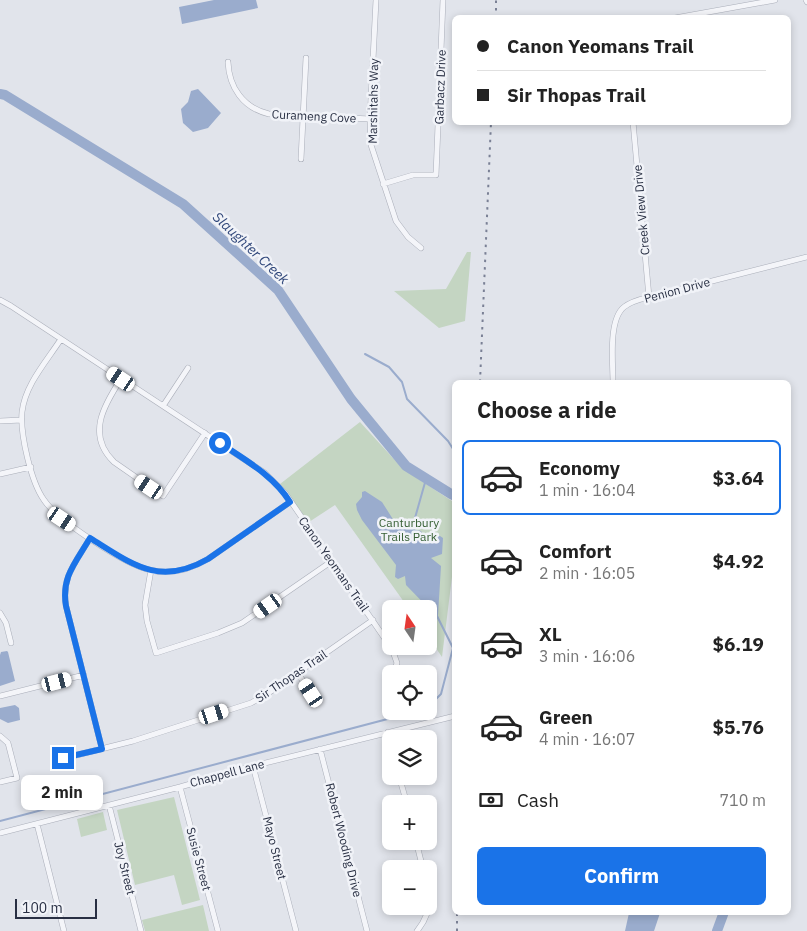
<!DOCTYPE html>
<html lang="en">
<head>
<meta charset="utf-8">
<style>
  :root { --surface:#fff; --page:#f2f2f2; --text:#222; --muted:#767676; --line:#e0e0e0; --accent:#1a73e8 }
  body { margin:0; font-family:"IBM Plex Sans",sans-serif; background:var(--page); color:var(--text); height:100vh; display:flex; flex-direction:column; font-size:19px; white-space:nowrap }
  * { box-sizing:border-box; margin:0 }
  p { font-size:16px; color:var(--muted) }
  .icon { flex:none; width:28px; height:28px; fill:none; stroke:currentColor; stroke-width:2; stroke-linecap:round; stroke-linejoin:round }
  .map { position:relative; flex:1; overflow:hidden }
  .drawer { position:absolute; left:452px; top:380px; width:339px; height:535px; display:flex; flex-direction:column; background:var(--surface); border-radius:8px; box-shadow:0 2px 8px #0003 }
  .drawer>* { flex:none }
  .banner { position:absolute; left:452px; top:15px; width:339px; height:110px; border-radius:8px; box-shadow:0 2px 8px #0003; display:grid; align-content:center; height:110px; padding:0 25px; background:var(--surface) }
  .needle { width:32px; rotate:347deg }
  .buttons { position:absolute; left:382px; top:600px; display:grid; gap:10px }
  .buttons a { display:grid; place-items:center; width:55px; height:55px; border-radius:8px; background:var(--surface); box-shadow:0 2px 8px #0003; font-size:25px }
  .scale { position:absolute; left:15px; bottom:12px; width:82px; box-sizing:border-box; padding-left:5px; border:2px solid #282f43; border-top:0; font-size:14px; line-height:18px; white-space:nowrap; color:#282f43; -webkit-text-stroke:4px #f1f3f8; paint-order:stroke }
  .end { position:absolute; width:22px; height:22px; margin:-11px; border:6px solid #1a73e8; background:#fff; box-shadow:0 0 0 2px #fff }
  .from { border-radius:50% }
  .bubble { position:absolute; height:35px; border-radius:8px; background:var(--surface); box-shadow:0 2px 8px #0003; font-size:16px; font-weight:800; line-height:35px; text-align:center }
  .car { position:absolute; width:15px; height:30px; margin:-15px -8px; border-radius:6px; box-shadow:0 0 4px 1px #0007; background:linear-gradient(#fff 24%,#345 0 40%,#fff 0 76%,#345 0 86%,#fff 0) }
  .banner b { display:flex; align-items:center; gap:18px; height:48px; font-size:19px }
  .banner b+b { border-top:1px solid var(--line) }
  .banner i { width:12px; height:12px; background:var(--text) }
  ul { padding:0; list-style:none }
  li { display:flex; align-items:center; gap:15px; height:75px; margin:0 10px 8px; padding:0 15px; border:2px solid transparent; border-radius:8px }
  li div { flex:1 }
  li b { display:block; font-size:19px }
  li em { font-style:normal; font-weight:800 }
  li.current { border-color:var(--accent) }
  li>.icon { width:45px; height:45px; stroke-width:1.5 }
  h2 { padding:0 25px; font-size:22px; line-height:60px }
  .pay { display:flex; align-items:center; gap:12px; height:55px; padding:0 25px; font-size:19px }
  .pay p { margin-inline-start:auto }
  .action { display:flex; gap:10px; margin-top:auto; padding:10px 25px }
  .action a { flex:1; height:58px; border-radius:8px; background:var(--accent); color:#fff; font-size:20px; font-weight:800; line-height:58px; text-align:center }
  .map>svg:first-child { display:block }
</style>
</head>
<body>
<div class="map">
<svg width="807" height="931" viewBox="0 0 807 931">
  <rect width="100%" height="100%" fill="#e1e4eb"/>
  <path fill="#c4d5c2" d="M467,252H471L465,321L439,328L394,291L446,289Z
    M360,422L403,469L455,503V553L442,657L429,638V609H409L335,505L309,522L280,484Z
    M174,797L200,900L182,905L174,875L135,885L117,810Z
    M103,812L107,830L81,837L77,819Z
    M203,905L209,931H145L142,920Z"/>
  <path fill="#9aaccd" d="M214,0H256L258,8L182,24L179,7Z
    M198,89L221,113L208,128L193,132L183,123L181,109L188,102L191,91Z
    M365,491L382,502L396,524L400,526L421,531L423,535L440,536L443,538L442,554L431,558L441,566L438,615L437,617L406,585L405,576L398,579L395,577L396,565L362,520L357,510L356,504L362,497V492Z
    M7,651L8,652L15,681L0,686V655L1,652Z
    M15,705L19,708L20,720L8,723L0,719V708Z
    M629,913H660L654,931H625Z"/>
  <g fill="none" stroke-linecap="round" stroke-linejoin="round">
    <path stroke="#9aaccd" stroke-width="2" d="M365,354L389,367L402,382L407,399L448,441L455,452
      M413,525L426,479
      M429,706L441,694L453,648L437,616
      M0,821L418,711"/>
    <path stroke="#9aaccd" stroke-width="10" d="M0,94L5,95L183,204L278,290L351,399L406,466L451,494L455,496
      M717,931L724,912"/>
    <g stroke="#aaaeb9" stroke-width="6">
      <path id="minor" d="M376,0L370,119L371,145L396,221L408,237L421,248
        M806,0L807,2
        M675,18L775,0
        M228,62C229,87 243,108 269,114L370,119
        M633,122L649,297
        M301,159L306,58
        M383,184L413,175H436L443,0
        M0,300L11,306L265,473L285,493L392,649L397,663L393,674
        M61,339C46,362 25,385 22,412C20,434 31,482 44,500C58,521 126,565 150,570C170,575 191,569 208,559L290,502
        M121,379C104,405 86,435 114,462L163,496L205,433
        M613,382C613,363 608,320 624,307C631,301 641,299 649,297L807,257
        M163,406L188,368
        M0,421L22,420
        M0,474L31,467
        M90,538C76,562 61,577 66,606L102,749
        M151,570L145,605L147,621L156,653L218,633L242,623L332,561
        M0,613L6,623L11,643
        M297,672L311,693
        M0,696L84,675
        M388,732L391,744
        M0,736L8,743L17,778L0,782
        M320,749L367,931
        M57,758L69,757L133,741L251,703L267,694L373,620
        M253,766L296,931
        M399,776L407,804
        M180,787L218,931
        M109,805L141,931
        M37,824L64,931
        M0,833L180,787L253,766L455,716
        M416,841L423,869
        M417,931C427,919 431,906 429,890"/>
    </g>
    <use href="#minor" stroke="#f4f5f9" stroke-width="5"/>
    <path stroke="#7a8095" stroke-width="2" stroke-dasharray="2.5 5" stroke-linecap="butt" d="M496,18V0
      M480,382L491,122
      M457,931V912"/>
  </g>
  <g fill="none" stroke-linecap="round" stroke-linejoin="round">
    <path stroke="#1a73e8" stroke-width="6" d="M63,758L102,749L66,606C61,577 76,562 90,538C132,564 159,587 208,559L290,502C273,475 245,460 220,443"/>
  </g>
  <g text-anchor="middle" dominant-baseline="central" stroke-width="5" stroke-linejoin="round" paint-order="stroke">
    <g font-size="12" fill="#282f43" stroke="#f1f3f8">
      <text transform="translate(440 87) rotate(-88)">Garbacz Drive</text>
      <text transform="translate(373 101) rotate(-89)">Marshitahs Way</text>
      <text transform="translate(314 116) rotate(3)">Curameng Cove</text>
      <text transform="translate(641 210) rotate(-95)">Creek View Drive</text>
      <text transform="translate(677 290) rotate(-15)">Penion Drive</text>
      <text transform="translate(334 564) rotate(55)">Canon Yeomans Trail</text>
      <text transform="translate(291 676) rotate(-34)">Sir Thopas Trail</text>
      <text transform="translate(227 773) rotate(-15)">Chappell Lane</text>
      <text transform="translate(344 840) rotate(76)">Robert Wooding Drive</text>
      <text transform="translate(275 848) rotate(76)">Mayo Street</text>
      <text transform="translate(199 859) rotate(75)">Susie Street</text>
      <text transform="translate(125 868) rotate(76)">Joy Street</text>
    </g>
    <g font-size="12" fill="#376035" stroke="#f1f3f8">
      <text x="409" y="522">Canturbury<tspan x="409" dy="14">Trails Park</tspan></text>
    </g>
    <g font-size="14" font-style="italic" fill="#30477a" stroke="#f1f3f8">
      <text transform="translate(251 248) rotate(43)">Slaughter Creek</text>
    </g>
  </g>
</svg>
<div class="buttons">
<a><svg class="needle" viewBox="-14 -14 28 28"><path d="M0-13l5 13h-10z" fill="#e53935"/><path d="M0 13l5-13h-10z" fill="#767676"/></svg></a>
<a><svg class="icon" aria-label="locate" viewBox="0 0 24 24"><circle cx="12" cy="12" r="6"/><path d="M12 2v4M12 18v4M2 12h4M18 12h4"/></svg></a>
<a><svg class="icon" aria-label="layers" viewBox="0 0 24 24"><path d="M12 4l9 5-9 5-9-5zM3 14l9 5 9-5"/></svg></a>
<a>+</a>
<a>−</a>
</div>
<div class="scale">100 m</div>
<i class="end from" style="left:220px;top:443px"></i>
<i class="end" style="left:63px;top:758px"></i>
<div class="bubble" style="left:21px;top:775px;width:82px">2 min</div>
<i class="car" style="left:121px;top:379px;rotate:304deg"></i>
<i class="car" style="left:149px;top:487px;rotate:304deg"></i>
<i class="car" style="left:62px;top:519px;rotate:124deg"></i>
<i class="car" style="left:268px;top:606px;rotate:235deg"></i>
<i class="car" style="left:57px;top:682px;rotate:76deg"></i>
<i class="car" style="left:311px;top:693px;rotate:327deg"></i>
<i class="car" style="left:214px;top:714px;rotate:72deg"></i>
<div class="banner">
<b><i class="from"></i>Canon Yeomans Trail</b>
<b><i></i>Sir Thopas Trail</b>
</div>
<section class="drawer">
<h2>Choose a ride</h2>
<ul>
<li class="current"><svg class="icon" aria-label="car" viewBox="0 0 24 24"><path d="M5 17H2v-5l4-1 3-4h7l3 4 3 1v5h-3M9 17h6M6 11h13"/><circle cx="7" cy="17" r="2"/><circle cx="17" cy="17" r="2"/></svg><div><b>Economy</b><p>1 min · 16:04</p></div><em>$3.64</em></li>
<li><svg class="icon" aria-label="car" viewBox="0 0 24 24"><path d="M5 17H2v-5l4-1 3-4h7l3 4 3 1v5h-3M9 17h6M6 11h13"/><circle cx="7" cy="17" r="2"/><circle cx="17" cy="17" r="2"/></svg><div><b>Comfort</b><p>2 min · 16:05</p></div><em>$4.92</em></li>
<li><svg class="icon" aria-label="car" viewBox="0 0 24 24"><path d="M5 17H2v-5l4-1 3-4h7l3 4 3 1v5h-3M9 17h6M6 11h13"/><circle cx="7" cy="17" r="2"/><circle cx="17" cy="17" r="2"/></svg><div><b>XL</b><p>3 min · 16:06</p></div><em>$6.19</em></li>
<li><svg class="icon" aria-label="car" viewBox="0 0 24 24"><path d="M5 17H2v-5l4-1 3-4h7l3 4 3 1v5h-3M9 17h6M6 11h13"/><circle cx="7" cy="17" r="2"/><circle cx="17" cy="17" r="2"/></svg><div><b>Green</b><p>4 min · 16:07</p></div><em>$5.76</em></li>
</ul>
<div class="pay"><svg class="icon" aria-label="cash" viewBox="0 0 24 24"><path d="M3 7h18v10H3z"/><circle cx="12" cy="12" r="2"/></svg>Cash<p>710 m</p></div>
<div class="action"><a>Confirm</a></div>
</section>
</div>
</body>
</html>
